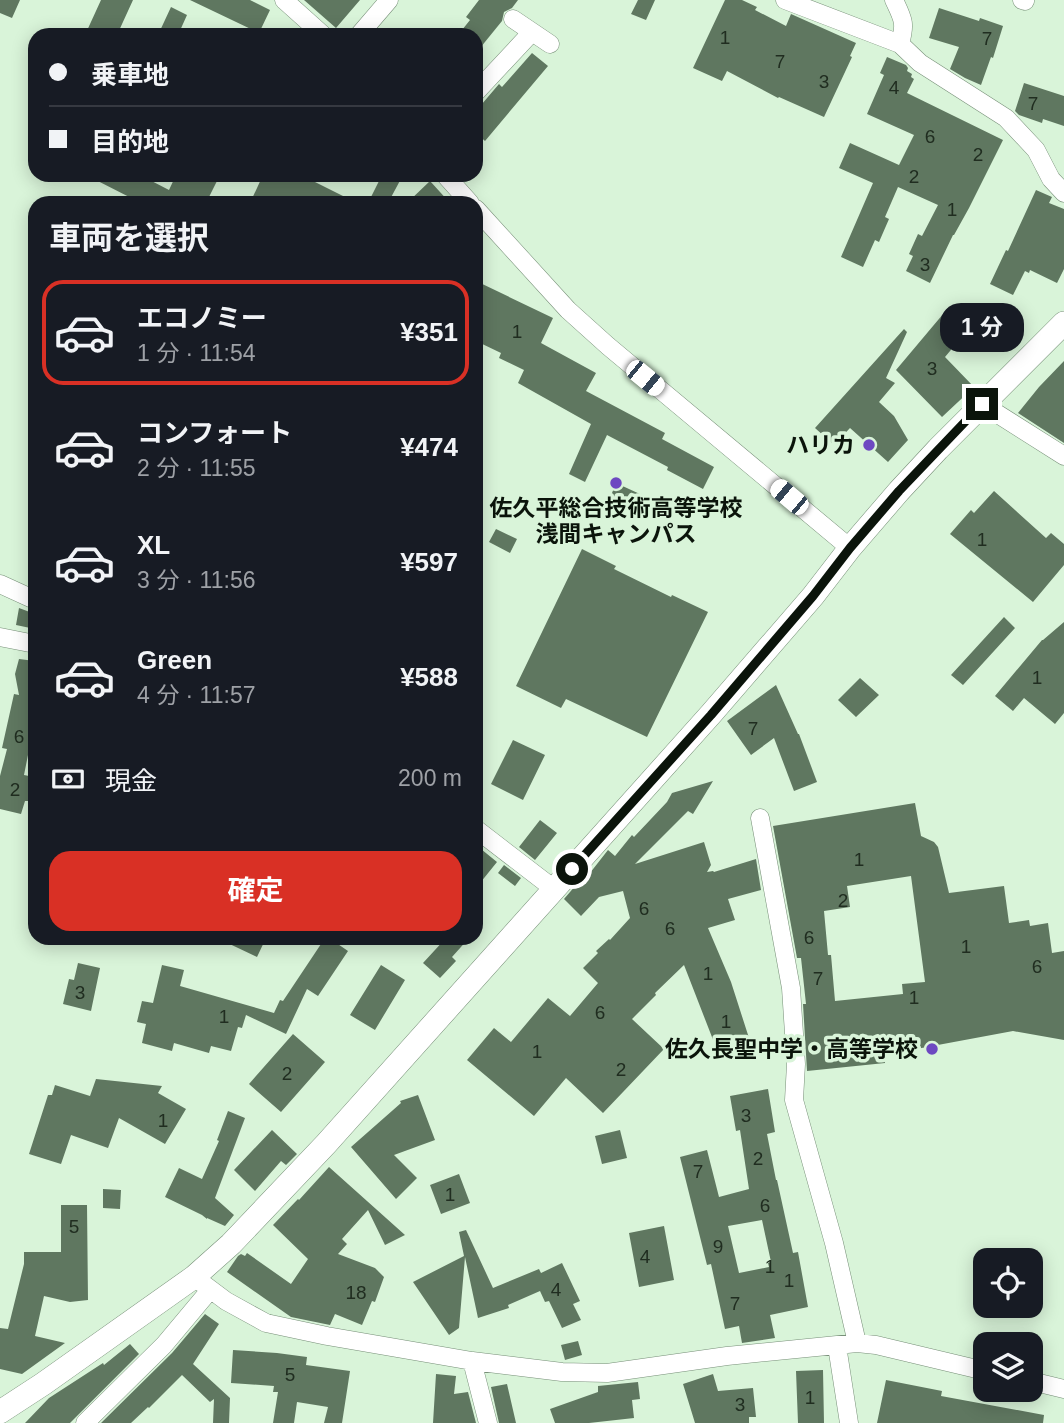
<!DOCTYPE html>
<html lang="ja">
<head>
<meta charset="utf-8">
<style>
  :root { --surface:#171b24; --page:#242831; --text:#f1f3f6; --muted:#9ea1a6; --line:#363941; --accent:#d93025 }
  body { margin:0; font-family:Helvetica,"Noto Sans JP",sans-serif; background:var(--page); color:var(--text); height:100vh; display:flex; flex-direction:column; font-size:26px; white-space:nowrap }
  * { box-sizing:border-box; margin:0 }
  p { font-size:23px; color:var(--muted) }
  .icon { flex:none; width:38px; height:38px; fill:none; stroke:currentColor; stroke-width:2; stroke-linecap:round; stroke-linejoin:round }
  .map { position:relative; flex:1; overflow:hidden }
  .drawer { position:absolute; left:28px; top:196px; width:455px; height:749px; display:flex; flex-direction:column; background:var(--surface); border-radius:21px; box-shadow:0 4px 18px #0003 }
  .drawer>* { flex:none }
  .banner { position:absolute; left:28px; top:28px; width:455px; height:154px; border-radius:21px; box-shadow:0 4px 18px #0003; display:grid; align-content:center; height:154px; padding:0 21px; background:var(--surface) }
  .buttons { position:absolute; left:973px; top:1248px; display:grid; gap:14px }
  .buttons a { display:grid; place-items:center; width:70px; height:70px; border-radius:14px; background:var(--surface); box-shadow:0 4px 18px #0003; font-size:35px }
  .end { position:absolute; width:32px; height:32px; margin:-16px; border:9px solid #0b140b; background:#fff; box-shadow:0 0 0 4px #fff }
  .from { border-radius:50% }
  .bubble { position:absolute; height:49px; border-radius:21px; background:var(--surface); box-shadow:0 4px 18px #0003; font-size:23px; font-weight:700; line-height:49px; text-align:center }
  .car { position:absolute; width:21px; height:42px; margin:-21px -10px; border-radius:9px; box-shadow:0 0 5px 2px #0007; background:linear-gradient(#fff 24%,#345 0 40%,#fff 0 76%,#345 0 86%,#fff 0) }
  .banner b { display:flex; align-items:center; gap:24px; height:66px; font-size:26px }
  .banner b+b { border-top:2px solid var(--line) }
  .banner i { width:18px; height:18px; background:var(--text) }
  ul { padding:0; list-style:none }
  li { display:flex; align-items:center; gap:21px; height:105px; margin:0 14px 10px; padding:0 7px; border:4px solid transparent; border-radius:21px }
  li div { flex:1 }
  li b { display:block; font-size:26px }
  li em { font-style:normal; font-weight:700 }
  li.active { border-color:var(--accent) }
  li>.icon { width:63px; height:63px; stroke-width:1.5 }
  h2 { padding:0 21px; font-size:32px; line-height:84px }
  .pay { display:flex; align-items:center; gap:18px; height:77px; padding:0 21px; font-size:26px }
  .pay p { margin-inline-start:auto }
  .primary-button { display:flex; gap:14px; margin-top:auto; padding:14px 21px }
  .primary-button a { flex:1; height:80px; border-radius:21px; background:var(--accent); color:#fff; font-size:28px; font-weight:700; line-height:80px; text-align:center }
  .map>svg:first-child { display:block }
</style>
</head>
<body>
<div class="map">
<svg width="1064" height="1423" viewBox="0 0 1064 1423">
  <rect width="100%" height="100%" fill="#d9f4d9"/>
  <path fill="#5f7760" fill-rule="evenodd" d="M0,0H20L12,18L0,13Z
    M101,0H133L117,35H85Z
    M190,0H250L270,10L259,33Z
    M304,0H360L336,28Z
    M479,0H518L512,8L504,12L502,21L476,53V35H458L470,20L466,17Z
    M638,0H655L646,20L631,14Z
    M725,0H742L757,7L755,10L786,26L791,14L856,43L850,56L852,57L824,117L779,97L778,98L727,71L722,81L693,68Z
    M171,7L187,15L178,35H158Z
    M939,8L979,21L980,18L1003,26L993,58L991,57L981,85L965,78L950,69L959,47L929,38Z
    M532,53L548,66L485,141L476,133V111L499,84L502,87Z
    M887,57L906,65L908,68L907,71L912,74L911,77L914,79L907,93L1003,140L969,208L954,235H953L930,283L906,271L913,256L909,254L918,234L922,236L938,205L898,187L885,217L889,219L879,242L875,240L863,267L841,257L873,183L839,168L850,143L899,165L914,135L867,114L884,75L880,73Z
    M1024,83L1064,96V126L1043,119L1042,123L1019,115L1015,111Z
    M86,175H140L169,190L176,175H220L206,203H141Z
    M263,175H301L357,203H250Z
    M382,175H403L388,203H368Z
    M430,181L450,203H407Z
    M1036,190L1052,197L1049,203L1064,209V269L1057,283L1030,270L1029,273L1025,271L1013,295L990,284L1006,250L1008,251Z
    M476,281L553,318L541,343L596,373L586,391L665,433L662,439L714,467L703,489L667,470L668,467L607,435L585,482L569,474L591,424L518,383L524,370L499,358L501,353L476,341Z
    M949,307L966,322L960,329L965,333L945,357L974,387L942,417L896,370Z
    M904,329L907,332L886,378L895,383L879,402L894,416L908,440L888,462L850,428L834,445L815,428Z
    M1064,361V443L1018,413L1039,387Z
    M616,483L655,501L649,516L610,498Z
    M994,491L1046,538L1051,533L1064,544V565L1033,602L950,534L971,510L974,513Z
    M496,529L517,539L510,553L489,542Z
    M582,549L616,566L614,569L671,597L672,595L708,612L647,737L566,699L561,708L516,686Z
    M19,608L35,614V629L16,625Z
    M1004,617L1015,628L963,685L951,675Z
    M1064,622V713L1055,724L1024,698L1013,711L995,696L1042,640H1043Z
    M19,659L35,661V735H32L24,775L34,777L28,801H25L21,814L0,809V776L7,749L2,748L14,694L19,695L15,674Z
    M860,678L879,695L856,717L838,700Z
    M776,685L798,734H799L817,782L794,791L774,738L751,755L727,721Z
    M513,740L545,755L523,800L491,784Z
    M713,781L693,814L688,811L635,864L704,842L711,865L707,872L713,871L714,872L756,859L761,890L728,899L735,920L708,928L731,982L749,1038L717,1050L684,965L655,993L656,995L632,1019L664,1049L603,1113L566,1078L534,1116L467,1060L494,1028L511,1042L548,998L570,1016L598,983L583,968L598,953L596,951L609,939L610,940L630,918L623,891L599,897L581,916L564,899L576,885L579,887L608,850L615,856L632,835L634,837L667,802L672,793Z
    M915,803L921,836L934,842L938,847L949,893L1004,886L1009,923L1029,920L1030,926L1048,923L1052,953L1064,951V1040L1013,1031L884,1055L885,1063L807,1071L803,1004H806L801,958H797L773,826ZM911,876L925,982L902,984L903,994L835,1001L831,955H828L824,911L850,907L847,886Z
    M540,820L557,833L535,860L519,847Z
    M476,845L497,862L476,888Z
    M504,865L521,878L515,886L498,873Z
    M217,938H266L257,957Z
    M325,938H329L348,951L318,996L307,989L286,1034L246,1015L242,1028L238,1027L231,1051L211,1046L209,1053L174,1043L172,1051L142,1043L146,1024L137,1022L142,1001L153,1003L162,965L184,970L180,986L274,1013L280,1000L283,1001Z
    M446,938H469L452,957L456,961L440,978L423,963Z
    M78,963L100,968L91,1011L63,1004L69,979L74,980Z
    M381,965L405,980L375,1030L350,1015Z
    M293,1034L325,1062L281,1112L249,1084Z
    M96,1079L162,1086L158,1093L186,1109L165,1144L119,1118L108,1148L71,1135L61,1164L29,1154L48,1095H52L55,1085L90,1096Z
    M768,1089L775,1132L767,1134L776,1180H777L793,1253L798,1252L808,1307L770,1315L775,1338L742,1343L739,1326L725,1329L711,1264L707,1265L680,1157L707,1150L719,1197L749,1189L740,1130L736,1131L730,1096ZM762,1220L771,1262L768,1263L769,1267L739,1273L728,1226Z
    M418,1095L435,1140L394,1155L417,1178L396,1199L351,1147L401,1103L400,1101Z
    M228,1111L245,1118L215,1198L234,1215L225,1226L207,1218V1219L202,1215L165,1197L179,1168L202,1179L219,1141L217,1140Z
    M272,1130L297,1154L286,1165L281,1161L255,1191L234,1170Z
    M620,1130L627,1158L602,1164L595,1136Z
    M329,1167L405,1235L385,1245L368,1210L342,1239L347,1244L338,1254L375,1268L384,1277L375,1302L372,1301L362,1325L335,1314L330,1325L291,1317L227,1272L238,1256L241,1254L245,1256L247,1253L291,1284L308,1259L273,1225L298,1199L299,1200Z
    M459,1174L470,1203L441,1214L430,1185Z
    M103,1189L121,1190L120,1209L103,1208Z
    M61,1205H87L88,1300L70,1302L44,1296L35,1336L65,1343L22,1374L0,1369V1328L8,1329L24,1264V1252H61Z
    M664,1226L674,1280L639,1287L629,1233Z
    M466,1230L493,1288L539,1269L541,1273L562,1263L580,1301L573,1304L581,1320L562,1328L549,1301L545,1302L540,1291L508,1305L509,1308L478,1318L465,1257L459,1328L449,1335L413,1282L464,1256L459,1232Z
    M205,1314L219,1324L193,1364L230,1398L229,1423H213L214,1399L210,1402L182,1375L149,1408L148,1407L131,1423H101L172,1353Z
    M578,1341L582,1355L565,1360L561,1345Z
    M130,1344L139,1354L70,1423H25L49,1398L103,1363L104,1365Z
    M233,1350L277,1353L307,1357L306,1365L350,1371L342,1423H324L328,1407L297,1402L294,1423H273L278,1392H273L274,1386L231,1383Z
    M823,1370L824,1423H798L796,1371Z
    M436,1374L456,1376L454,1394L468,1392L476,1423H433Z
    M713,1374L718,1391L753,1388L756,1417H749V1423H695L683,1384Z
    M886,1380L942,1391L941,1396L1044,1415L1043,1423H877Z
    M638,1382L640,1399L632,1400L634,1418L589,1423H555L550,1409L598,1392V1386Z
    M507,1384L516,1423H499L491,1387Z"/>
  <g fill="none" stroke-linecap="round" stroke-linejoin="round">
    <g stroke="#778f78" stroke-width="19">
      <path id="minor" d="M284,0L323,35
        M785,0L900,44L920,63L1006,118L1036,150L1051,179L1064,193
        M894,0C903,19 906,23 900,44
        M1022,0L1025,1
        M513,19L550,44
        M359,35L389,0
        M476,92L532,32
        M445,175L470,203
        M476,209L568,310L608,346L850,548
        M982,404L1064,456
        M0,584L35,600
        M0,637L35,644
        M760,818L791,988L796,1064L794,1100L834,1243L857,1343
        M476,829L554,889
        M194,1277L226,1301L266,1323L327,1336L472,1361L562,1372L607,1373L727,1356L857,1343L876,1345L985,1371
        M837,1346L849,1423
        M472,1361L488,1423
        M1031,1381L1064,1389
        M85,1423L164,1345L210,1290"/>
    </g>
    <g stroke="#778f78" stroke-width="24">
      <path id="tertiary" d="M0,1412L43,1384L194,1277L231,1244L326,1144L711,714L813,596L850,548L899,491L938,449L1064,323"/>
    </g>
    <use href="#minor" stroke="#fff" stroke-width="18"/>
    <use href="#tertiary" stroke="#fff" stroke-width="23"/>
  </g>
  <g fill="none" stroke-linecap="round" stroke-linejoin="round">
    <path stroke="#0b140b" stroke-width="9" d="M572,869L711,715L813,596L850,548L899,491L982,404"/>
  </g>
  <g fill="#6d48c1" stroke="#d9f4d9" stroke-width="2.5">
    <circle cx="869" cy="445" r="7"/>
    <circle cx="616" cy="483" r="7"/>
    <circle cx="932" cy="1049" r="7"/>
  </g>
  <g text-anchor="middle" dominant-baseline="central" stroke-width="7" stroke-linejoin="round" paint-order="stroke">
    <g font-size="19" fill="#202d20">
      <text x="725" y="37">1</text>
      <text x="987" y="38">7</text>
      <text x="780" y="61">7</text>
      <text x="824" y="81">3</text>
      <text x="894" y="87">4</text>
      <text x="1033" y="103">7</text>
      <text x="930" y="136">6</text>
      <text x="978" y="154">2</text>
      <text x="914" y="176">2</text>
      <text x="952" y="209">1</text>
      <text x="925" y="264">3</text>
      <text x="517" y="331">1</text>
      <text x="932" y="368">3</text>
      <text x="982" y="539">1</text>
      <text x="1037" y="677">1</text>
      <text x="753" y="728">7</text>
      <text x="19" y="736">6</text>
      <text x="15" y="789">2</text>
      <text x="859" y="859">1</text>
      <text x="843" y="900">2</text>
      <text x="644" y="908">6</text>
      <text x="670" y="928">6</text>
      <text x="809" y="937">6</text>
      <text x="966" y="946">1</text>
      <text x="1037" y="966">6</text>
      <text x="708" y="973">1</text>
      <text x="818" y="978">7</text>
      <text x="80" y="992">3</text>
      <text x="914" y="997">1</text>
      <text x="600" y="1012">6</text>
      <text x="224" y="1016">1</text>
      <text x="726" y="1021">1</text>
      <text x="537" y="1051">1</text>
      <text x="621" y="1069">2</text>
      <text x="287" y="1073">2</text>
      <text x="746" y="1115">3</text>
      <text x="163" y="1120">1</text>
      <text x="758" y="1158">2</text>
      <text x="698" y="1171">7</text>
      <text x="450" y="1194">1</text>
      <text x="765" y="1205">6</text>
      <text x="74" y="1226">5</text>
      <text x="718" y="1246">9</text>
      <text x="645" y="1256">4</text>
      <text x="770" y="1266">1</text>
      <text x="789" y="1280">1</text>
      <text x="556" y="1289">4</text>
      <text x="356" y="1292">18</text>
      <text x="735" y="1303">7</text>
      <text x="290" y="1374">5</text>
      <text x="810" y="1397">1</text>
      <text x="740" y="1404">3</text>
    </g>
    <g font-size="23" font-weight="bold" fill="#0b140b" stroke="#d9f4d9" text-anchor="end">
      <text x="855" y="445">ハリカ</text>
      <text x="616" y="508" text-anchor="middle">佐久平総合技術高等学校<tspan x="616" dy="26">浅間キャンパス</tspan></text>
      <text x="918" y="1049">佐久長聖中学・高等学校</text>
    </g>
  </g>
</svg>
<div class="buttons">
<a><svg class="icon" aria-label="locate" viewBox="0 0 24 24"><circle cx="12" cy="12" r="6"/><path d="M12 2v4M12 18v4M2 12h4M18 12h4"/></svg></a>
<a><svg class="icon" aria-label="layers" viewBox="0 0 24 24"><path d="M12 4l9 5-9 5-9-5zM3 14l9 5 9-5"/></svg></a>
</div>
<i class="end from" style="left:572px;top:869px"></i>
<i class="end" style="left:982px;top:404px"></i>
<div class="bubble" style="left:940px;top:303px;width:84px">1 分</div>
<i class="car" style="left:645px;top:378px;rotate:129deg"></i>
<i class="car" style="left:789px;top:497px;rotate:310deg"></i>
<div class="banner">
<b><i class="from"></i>乗車地</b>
<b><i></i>目的地</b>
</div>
<section class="drawer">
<h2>車両を選択</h2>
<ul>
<li class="active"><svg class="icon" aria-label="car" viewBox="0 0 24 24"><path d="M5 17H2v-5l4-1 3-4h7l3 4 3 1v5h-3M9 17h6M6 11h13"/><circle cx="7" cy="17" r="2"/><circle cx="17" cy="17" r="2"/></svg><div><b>エコノミー</b><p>1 分 · 11:54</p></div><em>¥351</em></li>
<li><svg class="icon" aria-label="car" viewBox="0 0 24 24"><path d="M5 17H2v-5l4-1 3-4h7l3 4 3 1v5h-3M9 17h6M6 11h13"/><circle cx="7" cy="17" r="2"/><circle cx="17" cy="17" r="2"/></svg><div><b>コンフォート</b><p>2 分 · 11:55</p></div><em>¥474</em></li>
<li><svg class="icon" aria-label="car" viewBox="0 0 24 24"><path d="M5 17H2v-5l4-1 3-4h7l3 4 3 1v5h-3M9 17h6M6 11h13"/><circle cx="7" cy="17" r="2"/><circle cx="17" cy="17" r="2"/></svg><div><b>XL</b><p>3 分 · 11:56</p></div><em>¥597</em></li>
<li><svg class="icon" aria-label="car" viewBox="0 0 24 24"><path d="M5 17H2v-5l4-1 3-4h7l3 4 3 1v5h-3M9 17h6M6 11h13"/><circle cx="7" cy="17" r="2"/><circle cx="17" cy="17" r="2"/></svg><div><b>Green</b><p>4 分 · 11:57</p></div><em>¥588</em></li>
</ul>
<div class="pay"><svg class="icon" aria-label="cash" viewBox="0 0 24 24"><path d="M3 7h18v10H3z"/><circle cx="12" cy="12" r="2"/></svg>現金<p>200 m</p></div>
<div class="primary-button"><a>確定</a></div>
</section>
</div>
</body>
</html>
